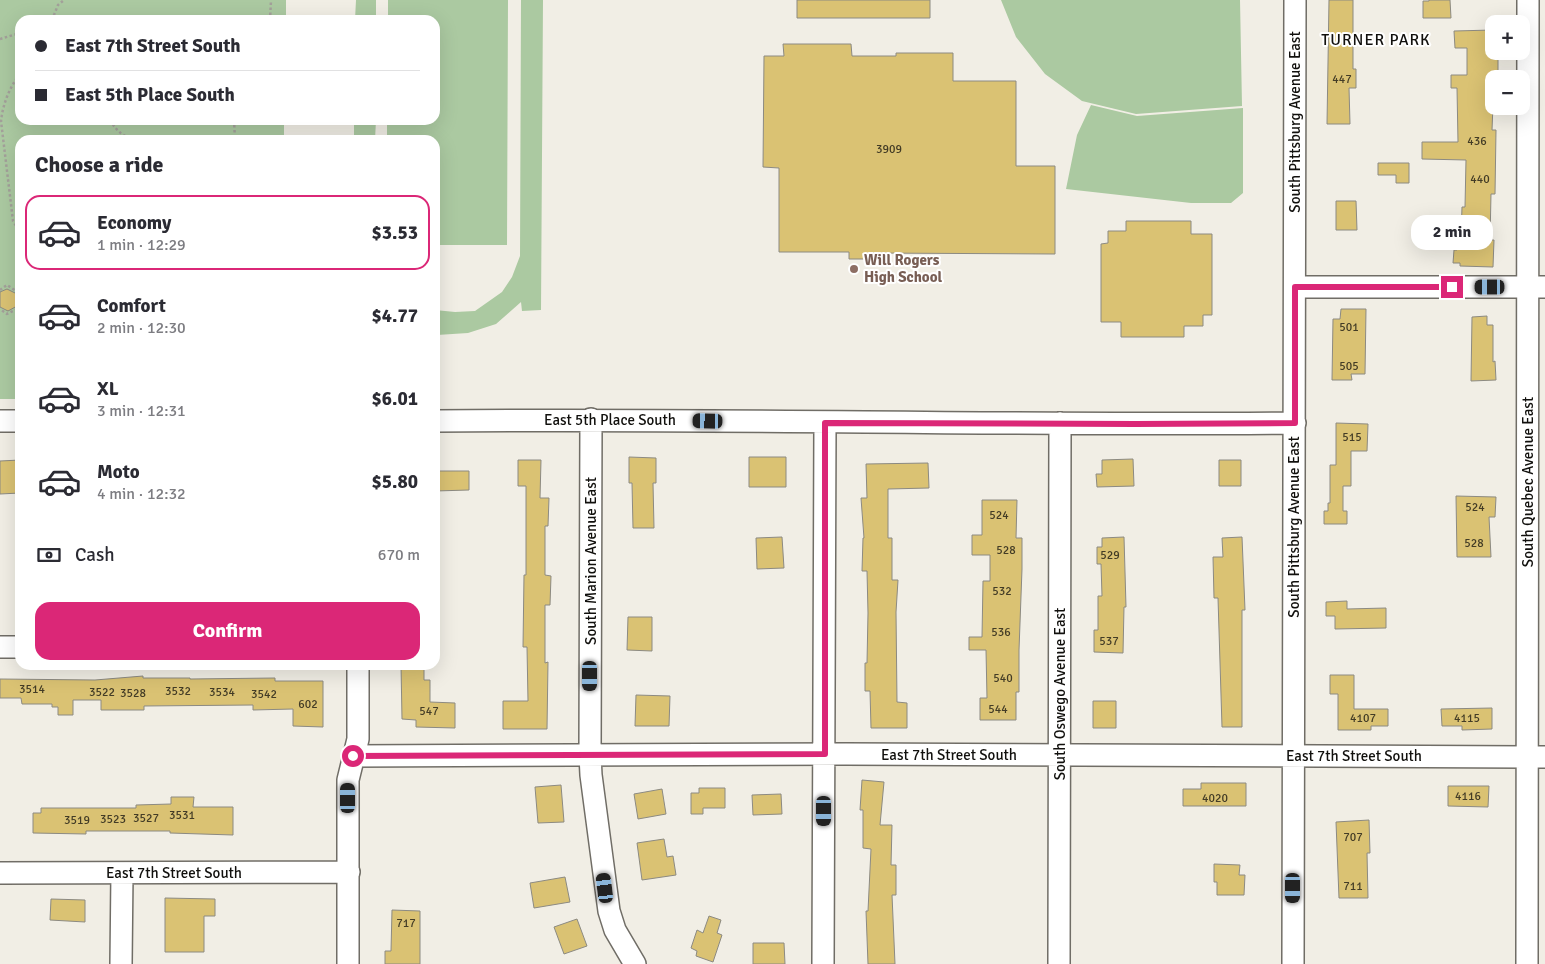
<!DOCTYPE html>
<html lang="en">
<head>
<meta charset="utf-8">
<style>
  :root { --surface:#fff; --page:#f2f2f3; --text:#2b2b33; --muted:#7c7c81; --line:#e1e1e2; --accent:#db2777 }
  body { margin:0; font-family:Signika,sans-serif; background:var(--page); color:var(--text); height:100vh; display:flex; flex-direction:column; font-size:19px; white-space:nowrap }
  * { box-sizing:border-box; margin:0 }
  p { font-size:16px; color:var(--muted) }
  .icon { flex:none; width:28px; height:28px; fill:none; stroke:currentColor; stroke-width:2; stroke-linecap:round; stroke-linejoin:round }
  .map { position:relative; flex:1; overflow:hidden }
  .drawer { position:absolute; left:15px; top:135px; width:425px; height:535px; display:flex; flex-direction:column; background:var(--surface); border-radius:15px; box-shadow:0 5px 20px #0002 }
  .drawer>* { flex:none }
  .guide { position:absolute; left:15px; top:15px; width:425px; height:110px; border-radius:15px; box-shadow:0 5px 20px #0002; display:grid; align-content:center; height:110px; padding:0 20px; background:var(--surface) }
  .tools { position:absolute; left:1485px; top:15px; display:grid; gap:10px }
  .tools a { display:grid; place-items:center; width:45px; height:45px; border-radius:10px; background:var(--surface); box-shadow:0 5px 20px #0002; font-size:25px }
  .end { position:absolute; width:22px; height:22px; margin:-11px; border:6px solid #db2777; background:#fff; box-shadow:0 0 0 2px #fff }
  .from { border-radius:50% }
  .bubble { position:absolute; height:35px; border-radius:15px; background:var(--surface); box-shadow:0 5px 20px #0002; font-size:16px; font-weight:700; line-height:35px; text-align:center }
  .car { position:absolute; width:15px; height:30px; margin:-15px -8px; border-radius:6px; box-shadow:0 0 4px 1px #0007; background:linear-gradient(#222 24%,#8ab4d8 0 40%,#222 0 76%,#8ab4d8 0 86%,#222 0) }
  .guide b { display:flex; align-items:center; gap:18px; height:48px; font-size:19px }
  .guide b+b { border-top:1px solid var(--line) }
  .guide i { width:12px; height:12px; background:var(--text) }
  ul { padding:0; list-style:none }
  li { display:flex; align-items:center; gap:15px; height:75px; margin:0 10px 8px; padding:0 10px; border:2px solid transparent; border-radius:15px }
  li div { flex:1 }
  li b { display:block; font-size:19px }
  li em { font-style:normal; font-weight:700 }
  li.on { border-color:var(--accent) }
  li>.icon { width:45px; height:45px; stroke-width:1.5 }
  h2 { padding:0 20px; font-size:22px; line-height:60px }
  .pay { display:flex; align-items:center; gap:12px; height:55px; padding:0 20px; font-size:19px }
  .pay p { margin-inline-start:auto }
  .action { display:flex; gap:10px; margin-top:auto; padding:10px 20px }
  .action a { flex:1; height:58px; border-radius:15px; background:var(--accent); color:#fff; font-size:20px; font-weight:700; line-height:58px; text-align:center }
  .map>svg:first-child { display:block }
</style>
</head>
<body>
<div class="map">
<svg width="1545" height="964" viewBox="0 0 1545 964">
  <rect width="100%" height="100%" fill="#f1eee5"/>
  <path fill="#abc9a1" d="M0,0H286V20H20V120H284V140H20V399H0Z
    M356,0H376V20H355Z
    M388,0H508L507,245H435V140H387V120H435V20H388Z
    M521,0H543L541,310L522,311L521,302L496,324L468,333L437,335H435V310L455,312L475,311L502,292L512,277L520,256Z
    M1001,0H1240L1242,106L1136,114L1082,101L1045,74L1016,37Z
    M1091,105L1137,116L1243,108V193L1231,203H1191L1066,189L1077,135Z
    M354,120H376L375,140H354Z"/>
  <path fill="#dac273" stroke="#8c8a82" d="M797,0H930V18H797Z
    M1329,0H1353V69H1356V88H1349L1350,124H1327Z
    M1429,0H1450L1451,18H1423V1H1429Z
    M1493,30L1494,59H1498V79H1494L1492,130H1496L1495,194H1491L1490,240H1494L1493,267L1460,266V263H1453L1454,250H1457V239H1461L1462,207H1465L1466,160L1422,159V142H1458L1457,88H1451V75H1467V48H1455L1454,31Z
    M783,44H851L852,56H896V53H953V81H1016V166H1055V254L869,253V259H849V252H779V168L763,167L764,56H784Z
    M1378,163H1409V183H1396V175H1378Z
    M1336,201H1356L1357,230H1336Z
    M1126,221H1191V234H1212V315H1203V326H1184V337H1121V322H1101V244L1108,243V231H1126Z
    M7,289L17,294V306L8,311L0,307V292Z
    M1341,309H1366L1365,374H1351L1352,380H1332L1333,319H1340Z
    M1487,316V325H1493V362L1495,361L1496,380L1471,381L1472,317Z
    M1336,423L1368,424L1367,451H1351V486H1343V511H1347V524H1324V511H1328V503H1330V465H1336Z
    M629,457L656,458V483H653L654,528H633L632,483H629Z
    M749,457H786V487H749Z
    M1133,459L1134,486L1097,487L1096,474H1102V460Z
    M20,460V493L0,494V461Z
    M518,460H541L540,498H549L548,526H545V575L551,576L550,605H545V663L548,662L547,729H503V701H528L527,647H523L524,575H526V486H518Z
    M1219,460H1241V486H1219Z
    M928,463L929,488L888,489V538H892V580H898L896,612L897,702L907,703V728H871L870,691H865V663H867L868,613L867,571H862L863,538H864L861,498H867L866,464Z
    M435,471H469V490L435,491Z
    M1456,496L1496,497L1495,517H1489L1491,557H1457Z
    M982,500H1017L1016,538H1022V569L1019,650V692H1016V720H980V698H987L986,650H969V637H982L983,581H990V555H972V535H982Z
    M782,537L784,568L757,569L756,538Z
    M1124,537L1126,607H1124L1123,653L1094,652V630H1098V596H1102L1101,564H1097V547H1102V538Z
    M1242,537L1245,610H1242V727H1222L1218,598H1214L1213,557H1223L1222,538Z
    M1347,601V609L1386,608V628L1335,629V616H1326V602Z
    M628,617H652V651L627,650Z
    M401,665L424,666V680H430V702L455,703V728L416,727V720L402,719Z
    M1330,675H1354V709H1388V726H1371V730H1338V694H1330Z
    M143,676V678H190V679L275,678V681H323V727L293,726V709L253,710V705L144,706V710H101V700H73V715H58V707H52V704H22L21,698H0V679L95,680Z
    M636,695L670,696L669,726H635Z
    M1093,701H1116V728H1093Z
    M1492,708V729L1462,730V726H1442L1441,709Z
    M862,780L884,782L880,825H892L891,865H896V895H892L895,964H868L866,911H868L871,849L863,848V810H860Z
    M1201,783H1246V806H1183V789H1201Z
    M561,785L564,822L538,823L535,787Z
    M1448,786H1489L1488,807L1448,806Z
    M699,788H725V808H703V814H691V793H699Z
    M662,789L666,814L638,819L634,794Z
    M781,794L782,814L753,815L752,795Z
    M171,797H194L193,807H233V835L170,833V831H86V834L33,833V813H41V808H136V805L171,804Z
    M1369,820L1370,853H1367L1368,898H1339L1336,822Z
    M664,839L667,857L673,856L676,875L642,880L637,843Z
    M1214,864L1240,865L1239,875H1245L1244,895H1217V882H1214Z
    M565,877L570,902L534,908L530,883Z
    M165,898L215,899V916H204V952H165Z
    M51,899L85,900V922L50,920Z
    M392,910L420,911V964H385V951H391Z
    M709,916L721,920L717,933L722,935L713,962L696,956L697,951L691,948L697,930L703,933Z
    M577,919L587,946L564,954L554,927Z
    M753,943H784L785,964H753Z"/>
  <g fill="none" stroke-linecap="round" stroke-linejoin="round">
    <g stroke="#706d66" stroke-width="24">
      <path id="minor" d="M1295,287H1545
        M591,419L590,755L591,775L609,911L615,930L635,964
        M0,421H20
        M435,421C722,418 1008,426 1295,423
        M0,647H20
        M353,756L846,754L1545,757
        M0,873L349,872
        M121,964L122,873
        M348,964V780L358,739V665
        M823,964L825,423
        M1059,964L1060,423
        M1293,964L1295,0
        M1527,964L1528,0"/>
    </g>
    <path stroke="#a3a09a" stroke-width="2.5" stroke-dasharray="2.5 2.5" stroke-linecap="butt" d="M52,20L58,5L64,0
      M270,20L271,0
      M0,39L20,33
      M20,74C9,88 3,104 1,121L13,221L20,232
      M110,120C125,145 139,139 166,140
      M234,120L235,140
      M0,290L7,285L19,293V308L7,314L0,309"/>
    <use href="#minor" stroke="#fff" stroke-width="21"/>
  </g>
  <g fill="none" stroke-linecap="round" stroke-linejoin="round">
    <path stroke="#db2777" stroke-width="6" d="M353,756L825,754V423L1135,424L1295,423V287H1452"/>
  </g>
  <circle fill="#8d6e63" stroke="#fff" stroke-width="2" cx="854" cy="269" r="5"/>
  <g text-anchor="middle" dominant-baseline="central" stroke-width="4" stroke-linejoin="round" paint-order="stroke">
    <g font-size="12" fill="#433c26">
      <text x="1342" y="79">447</text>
      <text x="1477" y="141">436</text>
      <text x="889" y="149">3909</text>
      <text x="1480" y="179">440</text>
      <text x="1349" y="327">501</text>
      <text x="1349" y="366">505</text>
      <text x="1352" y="437">515</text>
      <text x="1475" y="507">524</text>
      <text x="999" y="515">524</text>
      <text x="1474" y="543">528</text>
      <text x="1006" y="550">528</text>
      <text x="1110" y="555">529</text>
      <text x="1002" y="591">532</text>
      <text x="1001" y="632">536</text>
      <text x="1109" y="641">537</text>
      <text x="1003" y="678">540</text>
      <text x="32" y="689">3514</text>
      <text x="178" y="691">3532</text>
      <text x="102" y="692">3522</text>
      <text x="222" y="692">3534</text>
      <text x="133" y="693">3528</text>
      <text x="264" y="694">3542</text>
      <text x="308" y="704">602</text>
      <text x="998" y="709">544</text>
      <text x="429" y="711">547</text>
      <text x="1363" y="718">4107</text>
      <text x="1467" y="718">4115</text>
      <text x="1468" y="796">4116</text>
      <text x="1215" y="798">4020</text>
      <text x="182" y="815">3531</text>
      <text x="146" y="818">3527</text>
      <text x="113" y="819">3523</text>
      <text x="77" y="820">3519</text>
      <text x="1353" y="837">707</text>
      <text x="1353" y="886">711</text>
      <text x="406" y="923">717</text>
    </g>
    <g font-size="15" fill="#11100d" stroke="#fff">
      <text transform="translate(1295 122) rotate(-90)">South Pittsburg Avenue East</text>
      <text x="610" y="420">East 5th Place South</text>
      <text transform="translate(1528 482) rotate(-90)">South Quebec Avenue East</text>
      <text transform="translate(1294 527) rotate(-90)">South Pittsburg Avenue East</text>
      <text transform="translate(591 561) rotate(-90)">South Marion Avenue East</text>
      <text transform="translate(1060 694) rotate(-90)">South Oswego Avenue East</text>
      <text x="949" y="755">East 7th Street South</text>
      <text x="1354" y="756">East 7th Street South</text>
      <text x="174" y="873">East 7th Street South</text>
    </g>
    <g font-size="15" font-weight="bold" fill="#785e54" stroke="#fff" text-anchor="start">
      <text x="864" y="260">Will Rogers<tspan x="864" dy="17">High School</tspan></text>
    </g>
    <g font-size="16" letter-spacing="1" fill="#11100d" stroke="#fff">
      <text x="1376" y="40">TURNER PARK</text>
    </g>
  </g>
</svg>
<div class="tools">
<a>+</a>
<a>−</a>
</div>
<i class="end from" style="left:353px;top:756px"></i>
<i class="end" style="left:1452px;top:287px"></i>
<div class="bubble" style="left:1411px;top:215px;width:82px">2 min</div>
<i class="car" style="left:1490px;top:287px;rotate:270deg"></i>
<i class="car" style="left:708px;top:421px;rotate:271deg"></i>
<i class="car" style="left:590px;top:676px;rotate:180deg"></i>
<i class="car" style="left:348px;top:798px;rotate:0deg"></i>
<i class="car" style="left:824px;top:811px;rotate:180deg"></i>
<i class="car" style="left:605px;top:888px;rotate:353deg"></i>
<i class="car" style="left:1293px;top:888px;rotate:180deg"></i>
<div class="guide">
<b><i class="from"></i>East 7th Street South</b>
<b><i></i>East 5th Place South</b>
</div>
<section class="drawer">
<h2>Choose a ride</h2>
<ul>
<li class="on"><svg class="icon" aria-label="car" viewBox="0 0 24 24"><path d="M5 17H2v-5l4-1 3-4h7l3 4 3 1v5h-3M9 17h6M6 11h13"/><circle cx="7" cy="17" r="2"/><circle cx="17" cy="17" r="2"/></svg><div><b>Economy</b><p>1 min · 12:29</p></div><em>$3.53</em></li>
<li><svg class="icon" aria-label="car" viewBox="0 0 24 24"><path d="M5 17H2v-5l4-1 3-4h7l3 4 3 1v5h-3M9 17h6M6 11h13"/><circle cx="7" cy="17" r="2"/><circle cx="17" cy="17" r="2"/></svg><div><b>Comfort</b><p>2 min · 12:30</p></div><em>$4.77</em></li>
<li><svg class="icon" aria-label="car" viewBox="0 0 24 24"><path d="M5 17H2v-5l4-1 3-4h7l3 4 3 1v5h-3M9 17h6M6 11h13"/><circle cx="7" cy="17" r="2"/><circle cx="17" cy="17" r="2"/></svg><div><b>XL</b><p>3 min · 12:31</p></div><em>$6.01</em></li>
<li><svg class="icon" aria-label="car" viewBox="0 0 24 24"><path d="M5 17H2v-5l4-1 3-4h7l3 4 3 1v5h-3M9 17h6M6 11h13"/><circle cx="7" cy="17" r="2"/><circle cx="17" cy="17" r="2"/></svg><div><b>Moto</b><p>4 min · 12:32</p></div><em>$5.80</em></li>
</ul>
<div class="pay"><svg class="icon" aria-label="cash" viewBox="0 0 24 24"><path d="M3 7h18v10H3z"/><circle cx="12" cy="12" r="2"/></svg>Cash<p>670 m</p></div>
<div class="action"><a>Confirm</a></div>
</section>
</div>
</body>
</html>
